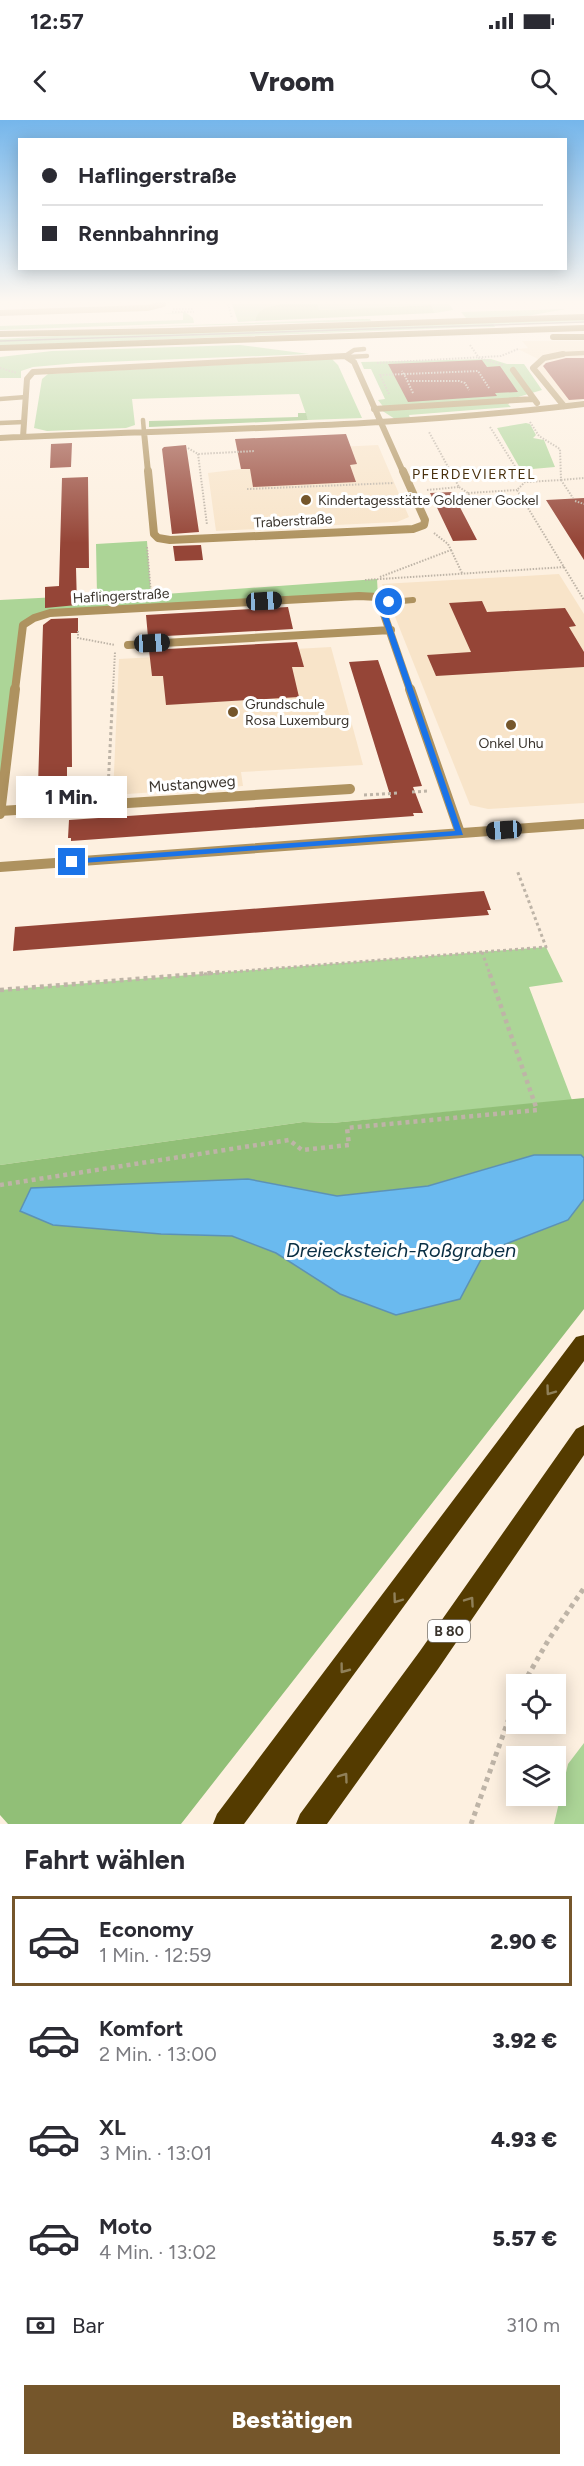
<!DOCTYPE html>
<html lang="de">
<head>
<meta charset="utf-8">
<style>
  :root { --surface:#fff; --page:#f2f2f3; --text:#2b2b33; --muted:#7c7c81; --line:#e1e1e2; --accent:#75562b }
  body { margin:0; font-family:Figtree,sans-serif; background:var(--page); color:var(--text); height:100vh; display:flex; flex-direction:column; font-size:22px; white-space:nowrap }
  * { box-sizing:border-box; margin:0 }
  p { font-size:20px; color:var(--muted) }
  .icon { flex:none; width:33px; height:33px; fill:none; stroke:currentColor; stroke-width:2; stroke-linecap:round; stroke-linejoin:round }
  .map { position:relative; height:1704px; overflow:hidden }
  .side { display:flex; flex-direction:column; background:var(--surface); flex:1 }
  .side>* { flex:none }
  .top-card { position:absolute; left:18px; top:18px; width:549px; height:132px; border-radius:0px; box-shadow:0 3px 15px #0003; display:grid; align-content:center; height:132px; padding:0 24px; background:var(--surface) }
  .tools { position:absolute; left:506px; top:1554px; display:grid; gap:12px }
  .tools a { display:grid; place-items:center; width:60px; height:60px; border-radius:0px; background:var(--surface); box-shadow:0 3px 15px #0003; font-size:30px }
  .end { position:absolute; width:27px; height:27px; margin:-14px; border:8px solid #1a73e8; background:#fff; box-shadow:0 0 0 3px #fff }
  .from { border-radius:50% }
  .bubble { position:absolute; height:42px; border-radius:0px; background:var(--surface); box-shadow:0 3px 15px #0003; font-size:20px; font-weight:800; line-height:42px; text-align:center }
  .car { position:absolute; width:18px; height:36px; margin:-18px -9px; border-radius:8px; box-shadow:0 0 4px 2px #0007; background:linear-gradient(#222 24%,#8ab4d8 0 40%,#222 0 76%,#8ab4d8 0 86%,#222 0) }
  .top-card b { display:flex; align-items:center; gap:21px; height:57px; font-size:22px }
  .top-card b+b { border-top:2px solid var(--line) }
  .top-card i { width:15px; height:15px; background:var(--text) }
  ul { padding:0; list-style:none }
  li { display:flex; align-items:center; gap:18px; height:90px; margin:0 12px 9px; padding:0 12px; border:3px solid transparent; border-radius:0px }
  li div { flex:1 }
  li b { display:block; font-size:22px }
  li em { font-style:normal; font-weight:800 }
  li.current { border-color:var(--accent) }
  li>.icon { width:54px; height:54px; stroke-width:1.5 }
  h2 { padding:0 24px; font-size:27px; line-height:72px }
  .pay { display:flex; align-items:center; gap:15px; height:66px; padding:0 24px; font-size:22px }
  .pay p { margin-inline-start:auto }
  .action { display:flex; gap:12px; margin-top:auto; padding:12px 24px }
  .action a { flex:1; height:69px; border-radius:0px; background:var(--accent); color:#fff; font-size:24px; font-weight:800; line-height:69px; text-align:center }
  .status { display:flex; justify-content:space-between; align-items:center; height:42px; padding:0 30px; background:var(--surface); direction:ltr }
  .status svg { height:16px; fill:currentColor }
  header { display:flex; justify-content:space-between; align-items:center; height:78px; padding:0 24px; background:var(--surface); font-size:27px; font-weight:800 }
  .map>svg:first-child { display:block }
</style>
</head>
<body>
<div class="status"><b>12:57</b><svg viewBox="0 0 49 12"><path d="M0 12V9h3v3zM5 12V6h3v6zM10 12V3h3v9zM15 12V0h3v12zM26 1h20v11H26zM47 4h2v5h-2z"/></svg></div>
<header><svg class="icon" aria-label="back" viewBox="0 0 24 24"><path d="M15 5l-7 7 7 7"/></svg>Vroom<svg class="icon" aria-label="search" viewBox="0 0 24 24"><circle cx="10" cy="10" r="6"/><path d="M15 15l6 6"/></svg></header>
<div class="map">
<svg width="584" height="1704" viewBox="0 0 584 1704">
  <rect width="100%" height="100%" fill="#fdf0e0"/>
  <path fill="#f8e4c9" d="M22,184H150L142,187L21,191Z
    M522,221H584V280L562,284L533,248L540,240L518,229L528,228Z
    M378,325L409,397L397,402L216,411L208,353L241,349L237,332Z
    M559,454L584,494V683L488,689L470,685L382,464Z
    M331,527L363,645L241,652L243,666L113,675L119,539Z"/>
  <path fill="#acd597" d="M232,184H281C268,187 258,187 255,201L238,202Z
    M318,184H449L453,190L435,193L431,185L319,190Z
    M566,189L527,196L466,198L461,192Z
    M185,192L193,198L194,203L0,210V206L183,200V193L162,194Z
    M361,199H370L371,201L105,208Z
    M584,199V201L493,204L495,207L584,206L475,207L0,226V219L112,213L378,207Z
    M240,225L309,234L78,243L33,247L21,251V258H0V237L52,231Z
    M332,239L338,245L362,298L308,300L299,274L132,279L135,305L126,308L47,311L34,308L42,259L48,254Z
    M491,239L507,244H524L542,270L505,281L511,287L409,295L410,298L395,299L381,290L385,289L378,280L385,279L371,249H364L361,242Z
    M526,303L530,304L536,315L533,318L544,320L555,347L521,350L497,308Z
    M147,421L151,475L377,459L378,477L50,493L23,505L0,694V480L97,475L96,424Z
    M546,827L563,862L529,867L572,980L332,1003L303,1002L0,1045V870Z
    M584,1623V1704H554L568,1644Z"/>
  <path fill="#91bf77" d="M281,184H318L319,190L431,185L435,193L255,201C258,187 268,187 281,184Z
    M298,293H306L308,300L149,307V301L298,297Z
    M584,978V1038L581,1035H534L428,1066L337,1076L248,1059L53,1105L161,1114L232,1116L276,1133L340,1174L460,1179L485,1132L568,1100L584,1079V1189L181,1704H8L0,1695V1045L303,1002L332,1003Z"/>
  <path fill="#6abaef" stroke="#5c92b5" stroke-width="1.5" d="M534,1035H581L584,1038V1079L568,1100L485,1132L460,1179L396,1195L340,1174L276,1133L232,1116L161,1114L53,1105L20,1091L31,1068L248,1059L337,1076L428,1066Z"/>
  <path fill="#954537" d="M566,238H584V279L569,280L543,246L546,243Z
    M482,240L487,247L500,246L518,272L495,273L497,276L408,282L388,244Z
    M346,314L357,344L350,345L356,362L253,367L250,349H241L235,319Z
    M72,323L71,347L50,348L51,324Z
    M186,325L199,412L172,414L162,329L164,327Z
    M88,357L89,448H76L77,485L45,488V467L59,466L62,358Z
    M452,372L464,395L477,420L453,421L430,373Z
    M584,378V440L546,380Z
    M201,425L203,440L175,441L173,426Z
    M482,481L487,492L565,488L576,506L569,507L584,532V547L436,556L427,535L471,532L449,483Z
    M288,487L293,509L148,517L146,495Z
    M78,498V513H71L72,647H67V664L38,666L43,505L51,499Z
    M297,522L304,547H292L299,577L166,585L163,556H152L149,530Z
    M378,540L422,666L413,667L423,693H413L414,696L168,714L71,721V718H68L69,700L391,678L349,542Z
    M484,771L491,790H487L489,795L13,831L15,807Z"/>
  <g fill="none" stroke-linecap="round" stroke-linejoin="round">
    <path stroke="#beb4a7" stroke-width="2" stroke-dasharray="1.5 1.5" stroke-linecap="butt" d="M228,184L232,198
      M173,189H194
      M172,192H194
      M470,225L479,238L503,245
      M377,243L501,236L518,229
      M0,248L17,253
      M407,261H459L465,263L469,270
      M413,273L404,254L478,251L489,268
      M389,274L380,255L404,254L402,251
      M530,302L539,316L560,329L561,360L525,362L517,370L584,480
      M490,307L525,362
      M188,328L198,334L255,331
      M198,334L207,405
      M561,360L584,358
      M561,360L573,378
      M459,367L468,373L475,387
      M247,369L394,363
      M427,370L459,367L429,312
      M468,373L517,370
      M575,381L584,384
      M147,427L151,474
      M451,430L462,453
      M380,457L451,430L448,424L434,413
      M365,460L565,447
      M78,511V518L115,525
      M113,570L115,532"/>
    <path stroke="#beb4a7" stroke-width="3" stroke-dasharray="3 3" stroke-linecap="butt" d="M108,669L113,569
      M412,672L429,671
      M364,675L399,673
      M482,832L490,854
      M204,854L546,827L517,750"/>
    <path stroke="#beb4a7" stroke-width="4.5" stroke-dasharray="4 4" stroke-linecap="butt" d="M0,870L223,852
      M0,1065L289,1020L302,1030L349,1025L347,1008L537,990L489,852"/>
    <path stroke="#beb4a7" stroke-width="5" stroke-dasharray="4.5 4.5" stroke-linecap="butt" d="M523,1564L549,1519L584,1468
      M471,1704L516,1579"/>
    <path stroke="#ae925f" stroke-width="4.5" d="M563,234L584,233
      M345,236L354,230L364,229
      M348,237L367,236
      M0,279L26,277
      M143,300L144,312
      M0,303L24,302"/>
    <path stroke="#ae925f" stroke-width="6" d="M380,483L413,480"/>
    <path stroke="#ae925f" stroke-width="6" d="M563,234L544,238L533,248L564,286"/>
    <path stroke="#ae925f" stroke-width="6" d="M0,193L147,188L163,184
      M513,250L537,283
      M374,289L533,279
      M144,312L148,352
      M23,317L27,259L33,252L345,236L354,242L403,352
      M0,318C195,309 390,308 584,284"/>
    <path stroke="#ae925f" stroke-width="8" d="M148,351L154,414L158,418L170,420L413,409L424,405L425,400L403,351
      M128,525L391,510
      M15,570L23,505L34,498L50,493L359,476L378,477L410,570"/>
    <path stroke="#ae925f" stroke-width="10" d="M410,569L460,713
      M0,691L350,669
      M0,694L15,569
      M0,747L584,704"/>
    <path stroke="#866522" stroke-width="6" d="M0,214L172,211L584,197
      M553,217H584
      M0,228L584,208"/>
    <path fill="#543b00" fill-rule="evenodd" d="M584,1215V1241L244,1704H213L217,1694L576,1217Z
      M584,1305V1335L438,1549L327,1704H296L300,1694L420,1531L576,1309Z"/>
    <path stroke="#82796f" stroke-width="1.5" d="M0,221L584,202"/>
  </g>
  <defs><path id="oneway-chevron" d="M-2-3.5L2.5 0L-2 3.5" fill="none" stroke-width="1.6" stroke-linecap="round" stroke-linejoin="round" transform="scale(1.5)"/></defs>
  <g stroke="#908059">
    <use href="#oneway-chevron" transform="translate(550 1271) rotate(126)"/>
    <use href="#oneway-chevron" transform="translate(397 1479) rotate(126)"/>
    <use href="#oneway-chevron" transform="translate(470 1481) rotate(-55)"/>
    <use href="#oneway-chevron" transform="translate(344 1549) rotate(127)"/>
    <use href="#oneway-chevron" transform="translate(344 1657) rotate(-54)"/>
  </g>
  <linearGradient id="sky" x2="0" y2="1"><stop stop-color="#75b6eb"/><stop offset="0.43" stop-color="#fef8f1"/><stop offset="1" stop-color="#fef8f1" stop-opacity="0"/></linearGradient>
  <rect width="584" height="423" fill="url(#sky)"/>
  <path fill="#1a73e8" d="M389,480L391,483L384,484L463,715L69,744V740L72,739L455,711L377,483Z"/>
  <g fill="#75562b" stroke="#fff" stroke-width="2">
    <circle cx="306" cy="380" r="6"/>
    <circle cx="233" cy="592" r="6"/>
    <circle cx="511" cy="605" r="6"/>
  </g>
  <g text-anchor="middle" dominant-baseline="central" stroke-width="6" stroke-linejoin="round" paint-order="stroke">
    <g font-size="14" letter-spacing="1.5" fill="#482f0c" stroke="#fff">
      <text x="474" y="354">PFERDEVIERTEL</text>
    </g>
    <g font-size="14" fill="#3a342d" stroke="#fff" text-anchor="start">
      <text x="318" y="380">Kindertagesstätte Goldener Gockel</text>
      <text x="245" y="584">Grundschule<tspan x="245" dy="16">Rosa Luxemburg</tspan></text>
      <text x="511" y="623" text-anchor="middle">Onkel Uhu</text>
    </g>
    <g font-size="14" fill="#3a342d" stroke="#fff">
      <text transform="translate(293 401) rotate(-3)">Traberstraße</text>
      <text transform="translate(121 476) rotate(-3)">Haflingerstraße</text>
    </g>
    <rect fill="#fff" stroke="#75716c" stroke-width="1.5" x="428" y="1500" width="42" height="22" rx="4.5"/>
    <g font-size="14" font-weight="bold" fill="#3a342d">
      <text x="449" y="1511">B 80</text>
    </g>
    <g font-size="15" fill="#3a342d" stroke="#fff">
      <text transform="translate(192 664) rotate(-4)">Mustangweg</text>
    </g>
    <g font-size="20" font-style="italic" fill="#092e43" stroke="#fff">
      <text x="401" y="1130">Dreiecksteich-Roßgraben</text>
    </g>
  </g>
</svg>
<div class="tools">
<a><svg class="icon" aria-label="locate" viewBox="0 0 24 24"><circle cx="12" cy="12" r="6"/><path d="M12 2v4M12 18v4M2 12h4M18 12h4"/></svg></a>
<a><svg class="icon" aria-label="layers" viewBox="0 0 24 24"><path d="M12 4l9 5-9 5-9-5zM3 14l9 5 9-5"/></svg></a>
</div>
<i class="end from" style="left:389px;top:482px"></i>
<i class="end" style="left:72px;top:742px"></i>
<div class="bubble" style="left:16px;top:656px;width:111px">1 Min.</div>
<i class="car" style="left:264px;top:481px;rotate:87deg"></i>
<i class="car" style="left:152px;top:523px;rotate:87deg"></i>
<i class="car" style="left:504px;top:710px;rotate:266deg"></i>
<div class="top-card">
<b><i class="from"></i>Haflingerstraße</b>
<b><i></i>Rennbahnring</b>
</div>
</div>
<section class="side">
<h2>Fahrt wählen</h2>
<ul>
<li class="current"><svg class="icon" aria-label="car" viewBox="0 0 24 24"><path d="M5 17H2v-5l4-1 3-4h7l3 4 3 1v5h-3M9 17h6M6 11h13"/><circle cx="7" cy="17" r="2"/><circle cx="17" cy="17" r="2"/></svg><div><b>Economy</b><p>1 Min. · 12:59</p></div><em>2.90 €</em></li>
<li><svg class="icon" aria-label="car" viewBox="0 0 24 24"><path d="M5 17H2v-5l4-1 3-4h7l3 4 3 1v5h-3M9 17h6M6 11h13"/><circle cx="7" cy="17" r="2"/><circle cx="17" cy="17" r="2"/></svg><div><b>Komfort</b><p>2 Min. · 13:00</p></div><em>3.92 €</em></li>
<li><svg class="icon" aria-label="car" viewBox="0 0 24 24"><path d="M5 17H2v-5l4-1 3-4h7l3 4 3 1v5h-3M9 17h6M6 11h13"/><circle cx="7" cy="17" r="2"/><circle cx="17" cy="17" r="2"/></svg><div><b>XL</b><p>3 Min. · 13:01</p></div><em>4.93 €</em></li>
<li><svg class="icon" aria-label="car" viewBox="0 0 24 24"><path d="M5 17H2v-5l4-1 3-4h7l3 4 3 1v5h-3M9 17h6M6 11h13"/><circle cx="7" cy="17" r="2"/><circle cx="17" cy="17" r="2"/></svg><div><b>Moto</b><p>4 Min. · 13:02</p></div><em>5.57 €</em></li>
</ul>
<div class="pay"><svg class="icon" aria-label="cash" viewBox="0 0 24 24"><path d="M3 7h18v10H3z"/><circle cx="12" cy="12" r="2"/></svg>Bar<p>310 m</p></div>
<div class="action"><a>Bestätigen</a></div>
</section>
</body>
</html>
